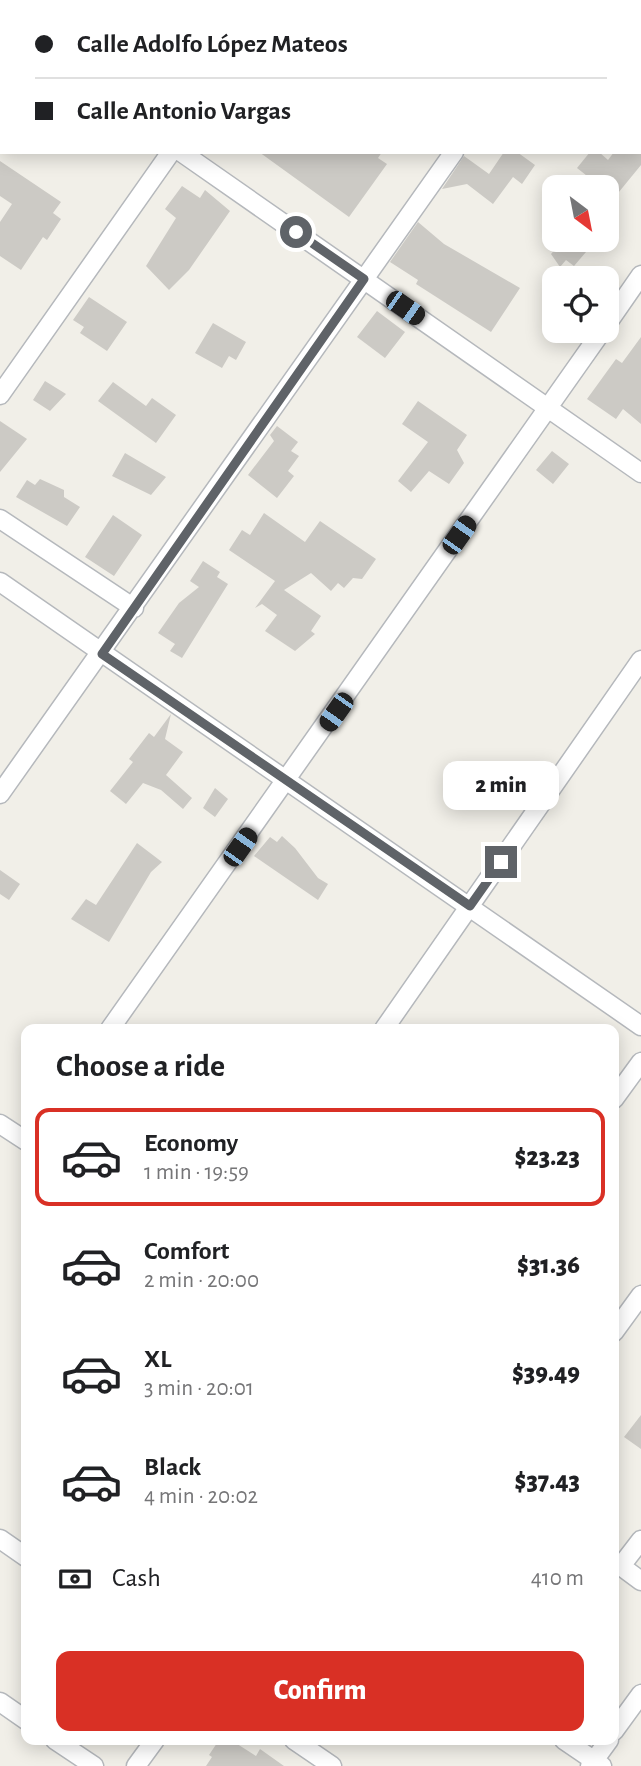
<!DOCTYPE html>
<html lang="en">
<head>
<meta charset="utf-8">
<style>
  :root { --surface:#fff; --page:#f2f2f2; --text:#202124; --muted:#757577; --line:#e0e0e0; --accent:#d93025 }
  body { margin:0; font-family:"Alegreya Sans",sans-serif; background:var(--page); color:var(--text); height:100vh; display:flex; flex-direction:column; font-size:26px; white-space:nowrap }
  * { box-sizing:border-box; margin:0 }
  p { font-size:23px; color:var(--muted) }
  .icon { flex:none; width:38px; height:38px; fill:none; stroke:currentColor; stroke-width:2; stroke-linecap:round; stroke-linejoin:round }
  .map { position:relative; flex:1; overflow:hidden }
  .drawer { position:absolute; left:21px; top:1024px; width:598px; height:721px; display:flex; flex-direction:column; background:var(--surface); border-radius:14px; box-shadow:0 4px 18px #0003 }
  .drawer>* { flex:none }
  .hud { position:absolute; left:0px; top:0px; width:642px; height:154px; box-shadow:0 4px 18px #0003; display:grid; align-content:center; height:154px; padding:0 35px; background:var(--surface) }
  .needle { width:46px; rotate:148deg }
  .tools { position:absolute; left:542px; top:175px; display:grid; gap:14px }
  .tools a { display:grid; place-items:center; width:77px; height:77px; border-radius:14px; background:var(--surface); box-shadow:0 4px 18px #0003; font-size:35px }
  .end { position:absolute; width:32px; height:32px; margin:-16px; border:9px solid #5f6368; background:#fff; box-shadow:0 0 0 4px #fff }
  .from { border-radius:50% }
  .bubble { position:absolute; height:49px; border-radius:14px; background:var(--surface); box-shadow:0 4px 18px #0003; font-size:23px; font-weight:800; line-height:49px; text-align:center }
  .car { position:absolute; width:21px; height:42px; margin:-21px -10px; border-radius:9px; box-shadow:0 0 5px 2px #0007; background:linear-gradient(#222 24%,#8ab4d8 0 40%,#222 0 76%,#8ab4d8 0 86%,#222 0) }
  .hud b { display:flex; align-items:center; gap:24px; height:66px; font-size:26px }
  .hud b+b { border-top:2px solid var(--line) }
  .hud i { width:18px; height:18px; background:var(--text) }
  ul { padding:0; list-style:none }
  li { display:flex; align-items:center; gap:21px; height:98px; margin:0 14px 10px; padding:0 21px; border:4px solid transparent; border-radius:14px }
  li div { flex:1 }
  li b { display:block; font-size:26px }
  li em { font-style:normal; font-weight:800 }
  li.current { border-color:var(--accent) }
  li>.icon { width:63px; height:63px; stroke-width:1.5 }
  h2 { padding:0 35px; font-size:32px; line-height:84px }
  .pay { display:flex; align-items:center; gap:18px; height:77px; padding:0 35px; font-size:26px }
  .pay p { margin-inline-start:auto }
  .button { display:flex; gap:14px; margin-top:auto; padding:14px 35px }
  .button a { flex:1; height:80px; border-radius:14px; background:var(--accent); color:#fff; font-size:28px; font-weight:800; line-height:80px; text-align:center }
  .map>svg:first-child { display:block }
</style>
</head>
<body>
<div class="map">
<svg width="641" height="1766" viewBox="0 0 641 1766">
  <rect width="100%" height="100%" fill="#f1efe8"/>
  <path fill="#cccac5" d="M259,152H382L378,158L387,164L349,217Z
    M504,152H517L535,165L522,184L513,177L493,204L467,184L442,189L464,156L489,174Z
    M590,152H599L608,160L614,152H641V165L614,198L607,193V187H601L577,168Z
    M0,161L61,202L53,213L61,219L47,240L43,237L21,270L0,256V222L12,204L0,196Z
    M182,186L200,198L205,190L230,211L189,270L169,290L146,266L176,218L165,209Z
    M418,222L444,244L520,288L491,332L416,284L418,280L390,262Z
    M563,240H584L578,246L586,252L574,266L566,260L560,267L551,254Z
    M89,297L127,322L107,351L80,333L84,327L73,320Z
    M377,311L405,332L385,358L357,337Z
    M213,323L246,342L236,360L229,356L222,368L195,353Z
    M641,337V424L623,409L616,419L587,399L616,359L622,363Z
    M45,381L66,394L50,411L33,400Z
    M113,382L146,406L152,398L176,415L156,443L98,401Z
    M418,401L467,435L457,450L464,463L449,484L429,471L411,492L398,481L428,442L402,424Z
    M0,421L27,439L0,472Z
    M277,426L298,442L291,451L299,456L288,471L294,476L277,498L248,475L274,441L270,435Z
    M552,451L569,464L553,484L536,470Z
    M125,453L166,477L151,495L112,476Z
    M40,479L64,490V497L80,507L67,526L16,497L27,480L35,485Z
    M264,513L305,542L320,521L376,559L362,579L353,578L344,588L338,583L331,591L311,573L284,590L321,616L311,631L315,634L295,651L265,631L277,615L262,604L255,608L275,581L229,550L242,530L250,535Z
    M113,515L142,535L114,576L85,557Z
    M203,561L220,572L217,577L228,584L182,658L170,651L175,644L158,633L179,603L199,587L190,581Z
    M171,714L165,739L183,752L166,775L192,798L183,809L161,790L143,783L126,804L110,791L133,762L129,759L149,733L154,737Z
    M215,788L228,799L215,817L203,808Z
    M282,836L295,848L318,878L328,884L318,900L254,856L270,837L277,842Z
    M137,843L162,862L151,872L109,942L71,919L86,899L96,905Z
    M0,870L20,884L9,900L0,894Z
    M641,1415V1449L624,1437Z
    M219,1740H231L256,1756L260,1749L284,1766H206L212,1757L209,1755Z"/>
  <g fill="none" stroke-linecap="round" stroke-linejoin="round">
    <g stroke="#b5b8bc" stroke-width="21">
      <path id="street" d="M278,2L279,0
        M559,2L561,0
        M0,24L2,26
        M181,152L641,473
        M607,324L641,275
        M0,395L171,152
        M0,519L134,608
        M0,582L641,1026
        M0,794L454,152
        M110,1029L602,331
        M384,1029L641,660
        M614,1099L641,1062
        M0,1124L26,1141
        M614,1332L641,1295
        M0,1539L26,1557
        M614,1561L641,1581
        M621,1566L641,1540
        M0,1702L26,1720
        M614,1731L641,1694
        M55,1740L94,1766
        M294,1740L332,1766
        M564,1740L602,1766
        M136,1766L155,1740
        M590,1766L609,1740"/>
    </g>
    <use href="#street" stroke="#fff" stroke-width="18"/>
  </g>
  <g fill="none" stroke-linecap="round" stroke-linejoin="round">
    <path stroke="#5f6368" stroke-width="9" d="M296,232L364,279L102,654L470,906L501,862"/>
  </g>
</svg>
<div class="tools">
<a><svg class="needle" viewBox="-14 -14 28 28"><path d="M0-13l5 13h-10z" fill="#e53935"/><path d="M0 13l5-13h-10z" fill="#757577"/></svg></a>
<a><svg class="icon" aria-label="locate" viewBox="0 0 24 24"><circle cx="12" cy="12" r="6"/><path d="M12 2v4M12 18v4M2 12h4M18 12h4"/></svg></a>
</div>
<i class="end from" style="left:296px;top:232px"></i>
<i class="end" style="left:501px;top:862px"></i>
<div class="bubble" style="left:443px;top:761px;width:116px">2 min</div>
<i class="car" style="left:405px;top:308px;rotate:125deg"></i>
<i class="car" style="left:459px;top:535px;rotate:35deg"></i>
<i class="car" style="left:336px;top:712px;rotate:215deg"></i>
<i class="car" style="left:240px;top:847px;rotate:35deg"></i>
<div class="hud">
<b><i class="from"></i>Calle Adolfo López Mateos</b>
<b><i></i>Calle Antonio Vargas</b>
</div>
<section class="drawer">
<h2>Choose a ride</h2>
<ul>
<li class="current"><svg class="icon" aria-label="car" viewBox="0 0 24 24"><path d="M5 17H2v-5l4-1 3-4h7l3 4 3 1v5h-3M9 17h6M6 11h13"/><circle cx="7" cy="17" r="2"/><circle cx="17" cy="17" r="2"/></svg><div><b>Economy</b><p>1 min · 19:59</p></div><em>$23.23</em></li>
<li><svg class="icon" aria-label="car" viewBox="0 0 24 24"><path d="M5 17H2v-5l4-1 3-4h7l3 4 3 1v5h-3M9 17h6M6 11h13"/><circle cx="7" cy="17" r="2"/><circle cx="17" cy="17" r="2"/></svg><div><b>Comfort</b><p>2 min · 20:00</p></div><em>$31.36</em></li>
<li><svg class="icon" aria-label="car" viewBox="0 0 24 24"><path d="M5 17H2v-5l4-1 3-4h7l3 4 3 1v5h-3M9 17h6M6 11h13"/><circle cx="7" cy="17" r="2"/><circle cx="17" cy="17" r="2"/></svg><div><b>XL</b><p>3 min · 20:01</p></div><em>$39.49</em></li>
<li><svg class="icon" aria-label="car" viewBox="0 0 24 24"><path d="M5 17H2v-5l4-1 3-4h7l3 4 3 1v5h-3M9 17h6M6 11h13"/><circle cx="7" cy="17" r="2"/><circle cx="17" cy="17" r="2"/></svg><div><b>Black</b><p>4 min · 20:02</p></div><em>$37.43</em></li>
</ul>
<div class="pay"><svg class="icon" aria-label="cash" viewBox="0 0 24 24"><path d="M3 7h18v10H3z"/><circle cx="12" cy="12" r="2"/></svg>Cash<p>410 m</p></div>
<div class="button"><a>Confirm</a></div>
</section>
</div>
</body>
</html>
